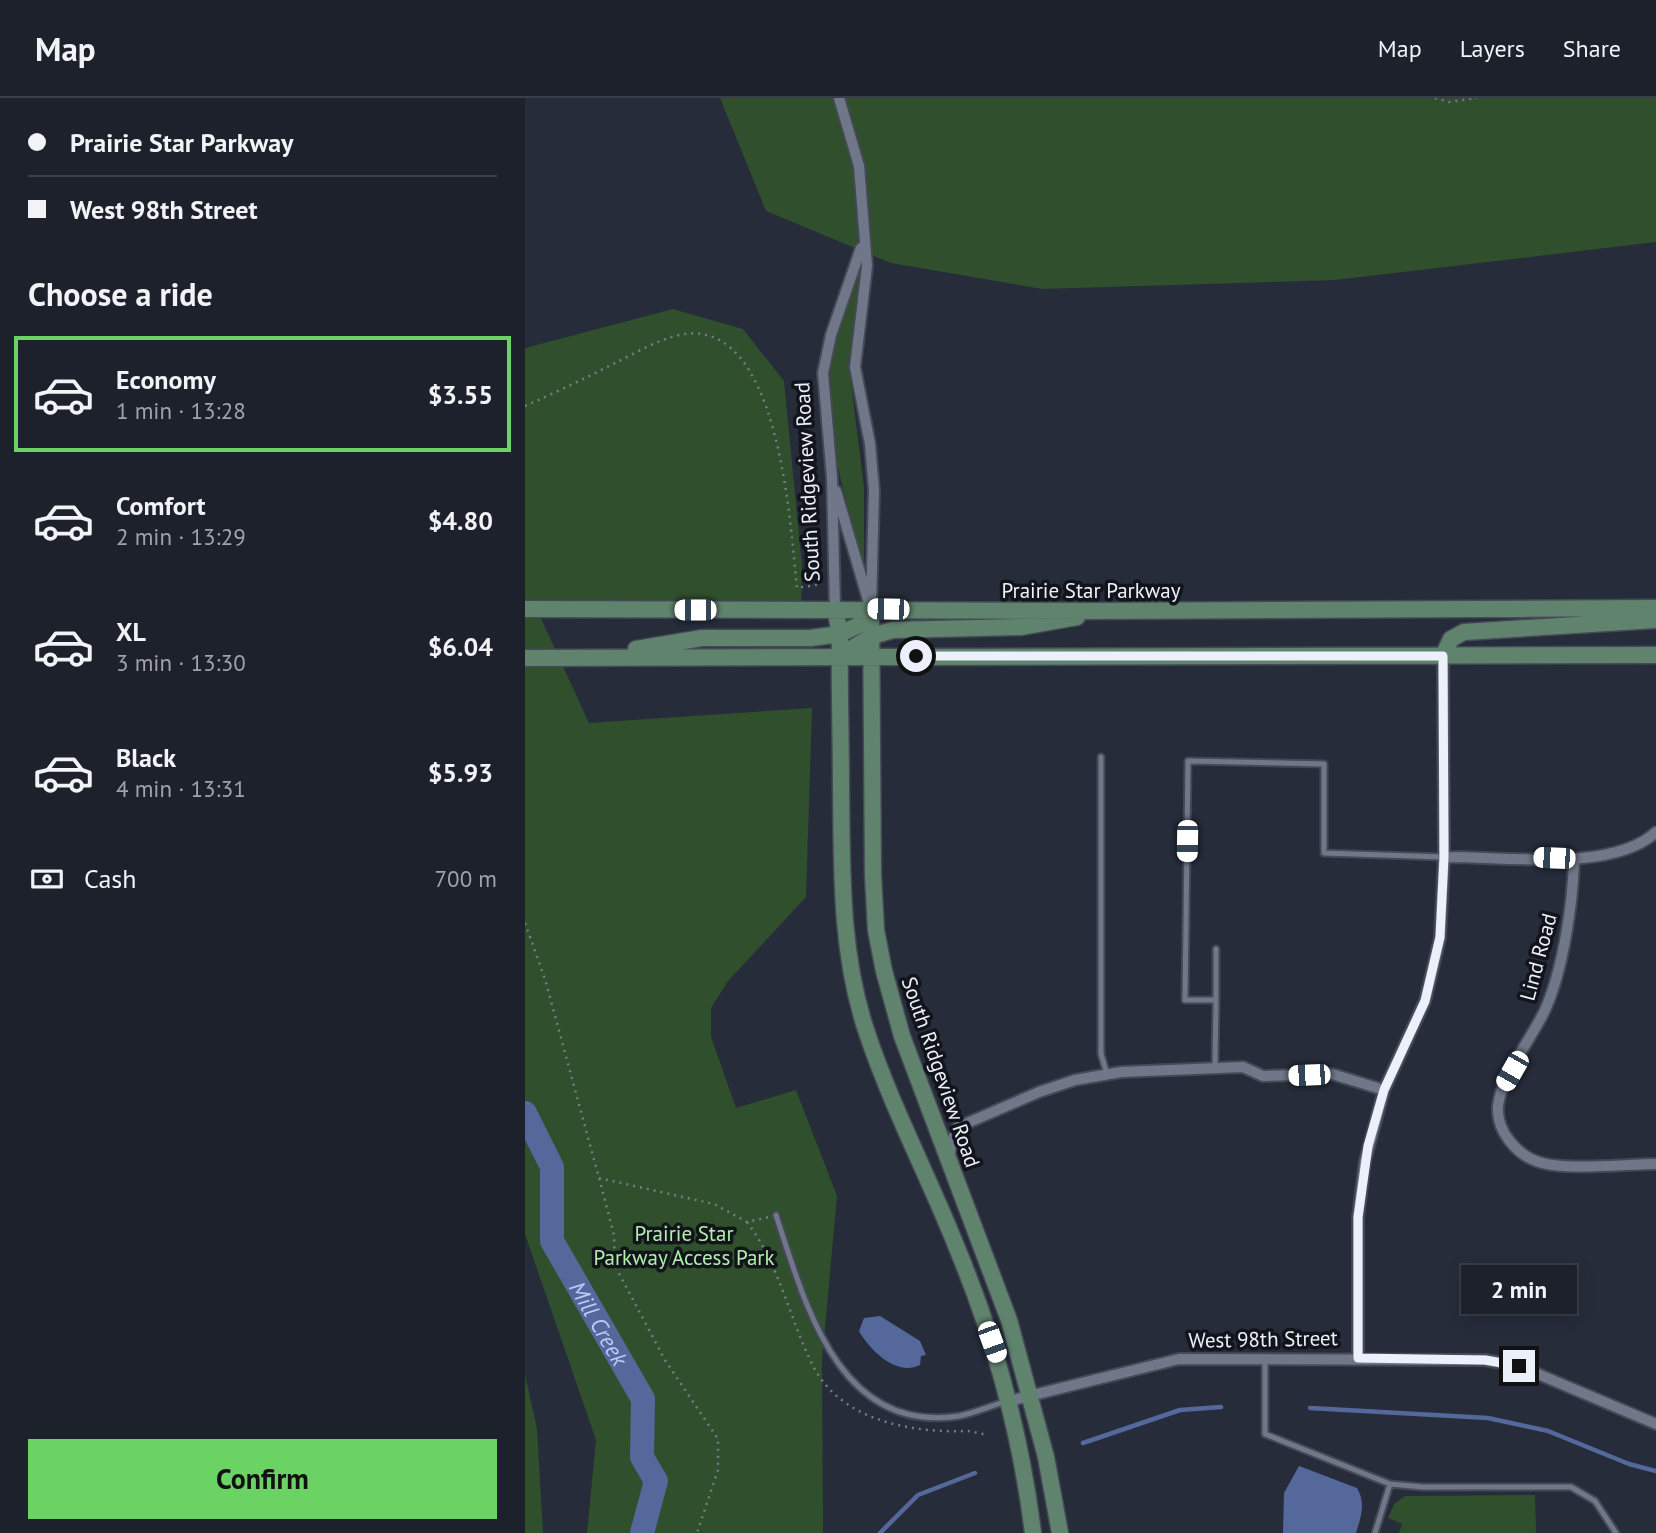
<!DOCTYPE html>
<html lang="en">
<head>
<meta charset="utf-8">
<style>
  :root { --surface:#1c212c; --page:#252934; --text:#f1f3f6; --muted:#a0a3a9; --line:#3a3e48; --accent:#6bd363 }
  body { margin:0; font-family:"PT Sans",sans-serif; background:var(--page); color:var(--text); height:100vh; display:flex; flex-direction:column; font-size:26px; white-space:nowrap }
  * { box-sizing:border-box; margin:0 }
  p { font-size:23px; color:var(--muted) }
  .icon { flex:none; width:38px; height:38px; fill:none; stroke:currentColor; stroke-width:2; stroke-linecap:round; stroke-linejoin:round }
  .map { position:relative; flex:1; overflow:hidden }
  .sheet { display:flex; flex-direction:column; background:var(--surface); width:525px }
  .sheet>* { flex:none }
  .banner { display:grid; align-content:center; height:154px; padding:0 28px; background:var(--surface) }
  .end { position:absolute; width:32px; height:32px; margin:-16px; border:9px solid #ecf0fa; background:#111; box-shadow:0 0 0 4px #111 }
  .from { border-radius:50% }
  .bubble { position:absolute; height:49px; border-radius:0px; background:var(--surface); box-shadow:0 4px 18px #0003,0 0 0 2px var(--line); font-size:23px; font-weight:700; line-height:49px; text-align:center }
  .car { position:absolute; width:21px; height:42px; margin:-21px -10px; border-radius:9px; box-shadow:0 0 5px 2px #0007; background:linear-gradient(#fff 24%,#345 0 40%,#fff 0 76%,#345 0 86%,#fff 0) }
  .banner b { display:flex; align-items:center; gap:24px; height:66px; font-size:26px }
  .banner b+b { border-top:2px solid var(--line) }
  .banner i { width:18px; height:18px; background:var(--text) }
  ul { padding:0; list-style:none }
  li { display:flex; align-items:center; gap:21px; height:116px; margin:0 14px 10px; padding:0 14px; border:4px solid transparent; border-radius:0px }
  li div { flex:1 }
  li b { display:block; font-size:26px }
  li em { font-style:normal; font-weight:700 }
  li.current { border-color:var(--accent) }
  li>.icon { width:63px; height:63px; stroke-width:1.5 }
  h2 { padding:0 28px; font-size:32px; line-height:84px }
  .pay { display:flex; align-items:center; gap:18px; height:77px; padding:0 28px; font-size:26px }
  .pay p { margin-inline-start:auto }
  .cta { display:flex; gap:14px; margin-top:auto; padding:14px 28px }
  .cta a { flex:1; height:80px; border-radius:0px; background:var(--accent); color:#111; font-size:28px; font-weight:700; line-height:80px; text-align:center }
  header { display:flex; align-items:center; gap:42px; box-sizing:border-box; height:98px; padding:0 35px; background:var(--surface); border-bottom:2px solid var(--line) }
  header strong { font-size:33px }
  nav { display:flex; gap:38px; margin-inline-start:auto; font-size:24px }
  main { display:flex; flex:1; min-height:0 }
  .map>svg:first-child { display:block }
</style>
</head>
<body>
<header>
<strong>Map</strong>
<nav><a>Map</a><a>Layers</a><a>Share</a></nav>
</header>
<main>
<section class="sheet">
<div class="banner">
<b><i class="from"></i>Prairie Star Parkway</b>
<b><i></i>West 98th Street</b>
</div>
<h2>Choose a ride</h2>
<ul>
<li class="current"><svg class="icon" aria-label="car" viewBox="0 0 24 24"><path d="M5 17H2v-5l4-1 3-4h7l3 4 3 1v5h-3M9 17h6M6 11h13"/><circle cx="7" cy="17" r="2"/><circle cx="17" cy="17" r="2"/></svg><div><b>Economy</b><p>1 min · 13:28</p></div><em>$3.55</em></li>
<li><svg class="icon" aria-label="car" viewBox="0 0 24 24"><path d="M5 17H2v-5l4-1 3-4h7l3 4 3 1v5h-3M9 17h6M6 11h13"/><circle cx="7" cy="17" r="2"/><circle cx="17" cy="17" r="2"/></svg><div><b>Comfort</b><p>2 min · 13:29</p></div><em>$4.80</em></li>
<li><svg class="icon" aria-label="car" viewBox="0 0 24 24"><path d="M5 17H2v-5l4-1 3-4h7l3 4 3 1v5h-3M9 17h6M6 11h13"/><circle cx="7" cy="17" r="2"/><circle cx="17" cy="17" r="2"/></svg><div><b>XL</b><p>3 min · 13:30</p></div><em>$6.04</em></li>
<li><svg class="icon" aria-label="car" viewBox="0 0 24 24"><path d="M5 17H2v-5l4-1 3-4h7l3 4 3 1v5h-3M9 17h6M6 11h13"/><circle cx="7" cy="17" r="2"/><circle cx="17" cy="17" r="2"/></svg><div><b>Black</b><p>4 min · 13:31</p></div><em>$5.93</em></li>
</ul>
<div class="pay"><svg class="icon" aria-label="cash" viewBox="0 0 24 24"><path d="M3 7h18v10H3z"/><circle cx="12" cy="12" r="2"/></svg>Cash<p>700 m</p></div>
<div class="cta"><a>Confirm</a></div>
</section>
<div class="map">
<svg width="1131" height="1435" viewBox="0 0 1131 1435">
  <rect width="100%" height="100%" fill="#262c3a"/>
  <path fill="#304f2d" d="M195,0H1131V144L810,182L517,191L366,165L241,113Z
    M332,175H336L325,277L339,389V466C322,405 296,326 305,264C310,234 323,204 332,175Z
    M148,211L218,231L259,283L277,467L276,512H12L64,625L287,610L281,799L203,883L186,910V939L211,1010L271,992L312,1098L297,1263L298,1435H62L71,1342L0,1136V250Z
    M0,1276L12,1331L18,1435H0Z
    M1010,1397L1011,1435H874L877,1426L863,1420L869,1406L880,1398Z"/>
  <path fill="#55689b" d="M355,1218L395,1243L401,1257L396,1258L395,1267C371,1279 344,1251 334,1233L339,1220Z
    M774,1368L832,1390C841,1405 836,1419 831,1435H758L759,1395Z"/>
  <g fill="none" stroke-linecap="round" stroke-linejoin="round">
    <path stroke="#55689b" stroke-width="4.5" d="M785,1310L963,1320L1023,1333L1104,1366L1131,1373
      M558,1345L655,1312L696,1309
      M355,1435L393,1397L450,1375"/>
    <path stroke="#55689b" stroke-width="24" id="s1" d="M0,1015L27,1069V1143L118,1301L117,1359L131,1383L117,1435"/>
    <g stroke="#444955" stroke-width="9">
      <path id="service" d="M576,659V956L582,976
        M691,902V851
        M690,968L691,902H660L663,663L799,666V755L918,759
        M251,1117C280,1205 313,1337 434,1318C450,1315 466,1308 481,1303
        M740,1261V1336L865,1386
        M850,1435L865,1386L898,1389H1046L1070,1403L1091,1435"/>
    </g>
    <g stroke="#444955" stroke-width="14">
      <path id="minor" d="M314,0L334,68L342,168L330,269L345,346L349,392L346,511
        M311,393L344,505
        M310,511L307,380L298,275L306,237L336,150
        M919,759C979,758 1087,775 1131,734
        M1049,761C1048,805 1038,872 1020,912C1007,940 976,978 973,1008C971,1032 991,1057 1014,1064C1040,1073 1101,1066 1131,1066
        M425,1056L426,1045L433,1029L514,994L550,982L596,974L718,969L738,978L807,976L859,992
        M833,1260V1119L840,1063L859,992L900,903L915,840L919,759L918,558
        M484,1303L654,1261L960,1262L994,1268L1131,1326"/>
    </g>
    <g stroke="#444955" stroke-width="19">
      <path id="secondary" d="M0,511L568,513L1131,510
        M310,511L315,536C314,587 316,638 316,689C317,772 315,856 342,935C367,1010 405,1081 434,1155C471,1245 496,1338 508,1435
        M346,511L348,777L351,832L359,873L377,938L484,1222L521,1359L535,1435
        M111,551L177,540H286L315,536L334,527L346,511
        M316,557L347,538L368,532L496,529L552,519
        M918,558L926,541L939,534L1131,522
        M0,560L1131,557"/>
    </g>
    <path stroke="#767c88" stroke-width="2.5" stroke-dasharray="2 5" stroke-linecap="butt" d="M910,0L924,4L952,0
      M0,308C27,296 55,283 82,269C105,258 129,243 154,237C255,215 265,427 272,490L297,486
      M0,825L20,881L74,1080L89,1137L90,1168L140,1262L193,1341V1372L172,1435
      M74,1080L189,1106L222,1124L244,1119
      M222,1124C254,1166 264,1219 287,1266C315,1323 386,1335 442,1333C449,1333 455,1337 463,1336"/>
    <use href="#service" stroke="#707788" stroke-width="5"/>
    <use href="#minor" stroke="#707788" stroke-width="10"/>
    <use href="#secondary" stroke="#60836e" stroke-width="16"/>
  </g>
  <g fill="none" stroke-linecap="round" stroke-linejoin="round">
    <path stroke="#ecf0fa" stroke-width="9" d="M391,558H918L919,759L915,839L900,903L859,992L843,1048L833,1119V1260L960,1262L994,1268"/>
  </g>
  <g text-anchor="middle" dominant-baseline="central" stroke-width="7" stroke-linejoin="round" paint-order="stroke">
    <g font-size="21" fill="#ecf0fa" stroke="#12141b">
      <text transform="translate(282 384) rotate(-93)">South Ridgeview Road</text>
      <text x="566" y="492">Prairie Star Parkway</text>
      <text transform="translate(1013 859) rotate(-75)">Lind Road</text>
      <text transform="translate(416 974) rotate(71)">South Ridgeview Road</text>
      <text transform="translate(738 1241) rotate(-1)">West 98th Street</text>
    </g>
    <g font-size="21" fill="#b0f0a9" stroke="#12141b">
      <text x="159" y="1135">Prairie Star<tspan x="159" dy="24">Parkway Access Park</tspan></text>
    </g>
    <g font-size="23" font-style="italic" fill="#b8cbf9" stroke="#12141b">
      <text stroke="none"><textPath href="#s1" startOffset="229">Mill Creek</textPath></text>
    </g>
  </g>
</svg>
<i class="end from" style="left:391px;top:558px"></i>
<i class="end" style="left:994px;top:1268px"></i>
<div class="bubble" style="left:936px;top:1167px;width:116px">2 min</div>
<i class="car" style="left:363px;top:511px;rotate:271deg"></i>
<i class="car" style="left:170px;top:512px;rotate:270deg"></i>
<i class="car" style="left:662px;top:743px;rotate:181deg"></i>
<i class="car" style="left:1029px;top:760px;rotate:272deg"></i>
<i class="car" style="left:987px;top:973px;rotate:210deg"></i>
<i class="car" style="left:784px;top:977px;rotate:268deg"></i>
<i class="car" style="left:467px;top:1244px;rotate:160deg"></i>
</div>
</main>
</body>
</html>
